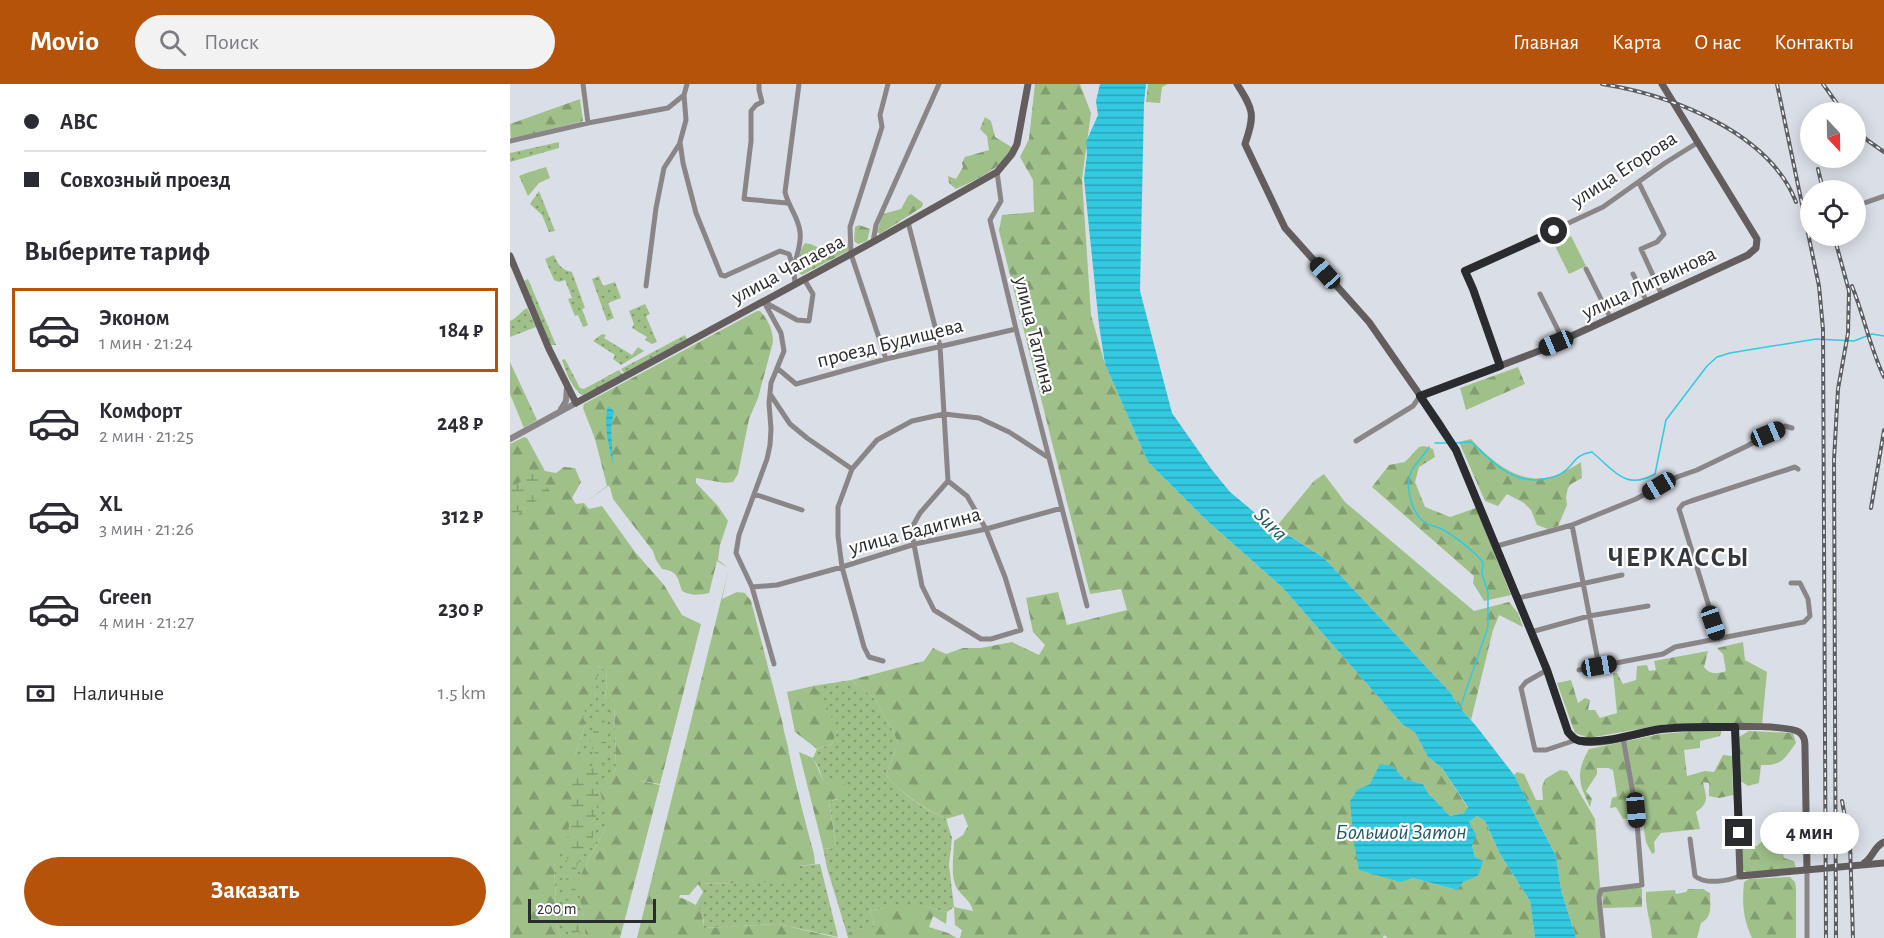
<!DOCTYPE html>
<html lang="ru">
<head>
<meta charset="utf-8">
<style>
  :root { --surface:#fff; --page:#f2f2f3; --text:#2b2b33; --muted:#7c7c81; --line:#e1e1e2; --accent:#b45309 }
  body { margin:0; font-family:"Alegreya Sans",sans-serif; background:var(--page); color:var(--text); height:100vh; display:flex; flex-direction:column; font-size:22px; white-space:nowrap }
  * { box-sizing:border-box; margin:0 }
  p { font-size:20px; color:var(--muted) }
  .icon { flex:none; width:33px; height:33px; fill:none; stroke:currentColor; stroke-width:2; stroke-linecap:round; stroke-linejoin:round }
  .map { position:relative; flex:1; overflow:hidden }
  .details { display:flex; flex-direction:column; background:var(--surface); width:510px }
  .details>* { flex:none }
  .top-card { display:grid; align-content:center; height:132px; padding:0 24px; background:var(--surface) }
  .needle { width:39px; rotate:158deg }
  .controls { position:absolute; left:1290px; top:18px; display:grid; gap:12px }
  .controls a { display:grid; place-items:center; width:66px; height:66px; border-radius:50%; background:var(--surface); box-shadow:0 3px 15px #0003; font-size:30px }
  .scale { position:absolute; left:18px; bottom:15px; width:128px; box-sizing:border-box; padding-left:6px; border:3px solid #2a2b2e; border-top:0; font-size:16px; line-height:21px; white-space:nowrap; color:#2a2b2e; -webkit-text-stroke:4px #fff; paint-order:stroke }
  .end { position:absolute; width:27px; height:27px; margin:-14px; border:8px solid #2a2b2e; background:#fff; box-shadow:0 0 0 3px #fff }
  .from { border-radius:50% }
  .bubble { position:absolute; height:42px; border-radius:21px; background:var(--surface); box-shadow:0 3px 15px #0003; font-size:20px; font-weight:700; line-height:42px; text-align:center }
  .car { position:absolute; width:18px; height:36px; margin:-18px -9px; border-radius:8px; box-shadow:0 0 4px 2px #0007; background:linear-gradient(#222 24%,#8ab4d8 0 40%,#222 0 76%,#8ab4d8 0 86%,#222 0) }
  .top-card b { display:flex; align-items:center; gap:21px; height:57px; font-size:22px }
  .top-card b+b { border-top:2px solid var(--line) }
  .top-card i { width:15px; height:15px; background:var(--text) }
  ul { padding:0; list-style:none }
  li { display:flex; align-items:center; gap:18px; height:84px; margin:0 12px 9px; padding:0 12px; border:3px solid transparent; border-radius:0px }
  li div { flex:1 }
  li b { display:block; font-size:22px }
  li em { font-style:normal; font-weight:700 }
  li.current { border-color:var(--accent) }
  li>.icon { width:54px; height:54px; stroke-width:1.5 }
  h2 { padding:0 24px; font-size:27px; line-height:72px }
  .pay { display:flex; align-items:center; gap:15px; height:66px; padding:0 24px; font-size:22px }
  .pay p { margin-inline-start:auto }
  .button { display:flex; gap:12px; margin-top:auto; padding:12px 24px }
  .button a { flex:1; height:69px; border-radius:36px; background:var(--accent); color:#fff; font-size:24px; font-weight:700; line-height:69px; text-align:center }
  header { display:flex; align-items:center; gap:36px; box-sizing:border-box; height:84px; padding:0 30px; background:var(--accent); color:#fff }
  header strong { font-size:28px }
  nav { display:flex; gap:33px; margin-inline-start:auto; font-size:21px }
  .search { width:420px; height:54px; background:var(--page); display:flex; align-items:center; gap:15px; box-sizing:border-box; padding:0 21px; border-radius:33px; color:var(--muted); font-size:22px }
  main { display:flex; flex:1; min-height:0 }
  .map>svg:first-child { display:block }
</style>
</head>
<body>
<header>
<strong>Movio</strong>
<div class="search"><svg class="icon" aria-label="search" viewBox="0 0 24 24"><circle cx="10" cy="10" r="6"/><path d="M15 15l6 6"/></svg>Поиск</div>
<nav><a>Главная</a><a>Карта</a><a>О нас</a><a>Контакты</a></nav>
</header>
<main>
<section class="details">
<div class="top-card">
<b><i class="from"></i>ABC</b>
<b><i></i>Совхозный проезд</b>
</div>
<h2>Выберите тариф</h2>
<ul>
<li class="current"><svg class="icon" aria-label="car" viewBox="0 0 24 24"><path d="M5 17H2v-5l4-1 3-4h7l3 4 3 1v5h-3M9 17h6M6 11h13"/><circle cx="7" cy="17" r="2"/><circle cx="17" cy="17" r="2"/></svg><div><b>Эконом</b><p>1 мин · 21:24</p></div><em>184 ₽</em></li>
<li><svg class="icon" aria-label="car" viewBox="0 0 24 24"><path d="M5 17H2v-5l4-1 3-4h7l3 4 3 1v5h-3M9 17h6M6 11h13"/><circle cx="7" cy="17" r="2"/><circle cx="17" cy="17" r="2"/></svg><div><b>Комфорт</b><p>2 мин · 21:25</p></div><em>248 ₽</em></li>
<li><svg class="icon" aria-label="car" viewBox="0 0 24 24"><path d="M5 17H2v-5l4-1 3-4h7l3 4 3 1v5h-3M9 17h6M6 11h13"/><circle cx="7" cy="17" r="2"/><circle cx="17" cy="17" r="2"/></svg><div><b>XL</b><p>3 мин · 21:26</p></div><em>312 ₽</em></li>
<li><svg class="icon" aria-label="car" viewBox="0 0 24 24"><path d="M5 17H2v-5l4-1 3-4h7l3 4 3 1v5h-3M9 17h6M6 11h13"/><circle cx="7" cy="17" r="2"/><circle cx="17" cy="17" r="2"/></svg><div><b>Green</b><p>4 мин · 21:27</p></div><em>230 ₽</em></li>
</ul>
<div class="pay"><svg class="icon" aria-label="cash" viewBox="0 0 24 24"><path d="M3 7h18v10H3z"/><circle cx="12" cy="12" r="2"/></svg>Наличные<p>1.5 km</p></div>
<div class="button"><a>Заказать</a></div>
</section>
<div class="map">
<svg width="1374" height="854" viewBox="0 0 1374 854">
  <defs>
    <pattern id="grass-dots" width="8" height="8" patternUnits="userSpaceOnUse" patternTransform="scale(1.5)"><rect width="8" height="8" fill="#9fc189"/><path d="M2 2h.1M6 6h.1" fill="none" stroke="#829d70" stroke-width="1.8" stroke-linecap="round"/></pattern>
    <pattern id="forest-firs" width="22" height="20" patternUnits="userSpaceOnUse" patternTransform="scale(1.5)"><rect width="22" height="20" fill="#9fc189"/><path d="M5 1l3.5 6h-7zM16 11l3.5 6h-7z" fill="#829d70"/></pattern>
    <pattern id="wetland-marsh" width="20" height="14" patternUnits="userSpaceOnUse" patternTransform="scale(1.5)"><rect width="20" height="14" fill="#9fc189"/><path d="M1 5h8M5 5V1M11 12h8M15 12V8" fill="none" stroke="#829d70"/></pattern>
    <pattern id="park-tufts" width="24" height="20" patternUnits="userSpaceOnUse" patternTransform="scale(1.5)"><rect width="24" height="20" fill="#9fc189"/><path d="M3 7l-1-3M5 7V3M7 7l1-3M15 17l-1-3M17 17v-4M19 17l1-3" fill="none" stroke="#829d70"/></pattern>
    <pattern id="water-rules" width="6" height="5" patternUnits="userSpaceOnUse" patternTransform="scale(1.5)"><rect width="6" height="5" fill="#32c9e1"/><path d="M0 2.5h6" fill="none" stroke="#2ba3b7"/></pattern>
  </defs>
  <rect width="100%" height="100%" fill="#dadee6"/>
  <path fill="url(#grass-dots)" d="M49,58V64L0,78V69Z
    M29,107L45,147L39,148L32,131L20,120Z
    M44,171C48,180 51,186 62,188L75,224L72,225L78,241L73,243L68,231L65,232L58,215L62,214L55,196L49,198L44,196L35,175Z
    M89,192L93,202L105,198L111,214L98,219L104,234L97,237L82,195Z
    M18,195L46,261H41L14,197Z
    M135,220L140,230L136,232L147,258L142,260L135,256L137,253L122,244L124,240L119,227Z
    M17,224L26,243L0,253V237C6,235 11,227 17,224Z
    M92,250L96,251L94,254L122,271L128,263L134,267L111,281L103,275L105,271L83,257Z
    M175,251L177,255L115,290L111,285Z
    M55,275L70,304L74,305L109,286L113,291L73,312C61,303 57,290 52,276Z
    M87,582L96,586L97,597L95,614L104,617L106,683L103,693L97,742L74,784L71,819L76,854H51L47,841L44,782L56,757L65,670L76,639L72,634L75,622L85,616Z
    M341,596L364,614L382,645L388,659L376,691C396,713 409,722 436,735L442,754L439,781L444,823L437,828L414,822L373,824L359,827L363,835L364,844L345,845L337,850L317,784L313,764L320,765L326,761L319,718L327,715L313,696L309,685L303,674L307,665L322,660L327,647L303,602Z
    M310,780L328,853L268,840L193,844C194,834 194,829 185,822L193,808L188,800L226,799L228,795L245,798L288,782Z"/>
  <path fill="url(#forest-firs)" d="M525,0H570L581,29L572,95L581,231L595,280L638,378L694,434L772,503L893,641L905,647L918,673L932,684L958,724L954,729L940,732L918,709L913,700L894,695L883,682L860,700L848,705L903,794L947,806L952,798L968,792L972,777L965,773L962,762L959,738L967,732L975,737L990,770L1020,817L1025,854H878L874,851L873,854H450L452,846L445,841L444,823L463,827C460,816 455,815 449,807C439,795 444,772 444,757L453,751L458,742L453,730L436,735C410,722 395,712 376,691L388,659L382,645L364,614L341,596L414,577L423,564L436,570L453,564H471L502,558L529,571L535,561L523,548L516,514L548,508L557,541L617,526L611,505L580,510L489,147L492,131L524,128L523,96L510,73L519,55Z
    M638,0H658L652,3L650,19L636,18Z
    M70,15L73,37L1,55L0,40Z
    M475,33L481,37L485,53L503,64C492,84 466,96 446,105L439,99L438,92L446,95L453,83L452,79L455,73L479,66L477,52L470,45Z
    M401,110L413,119L412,123L370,150L367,148L373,130L391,125L398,112Z
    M349,141L360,145L357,157L348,160L344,157L345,143Z
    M295,159C305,160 313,167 323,170L332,164L335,159L339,161L338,167L292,191L289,189C287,181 289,167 295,159Z
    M247,227H250C258,235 263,246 263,258L248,314L239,335L228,390L223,398L215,399L186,394V399L208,422L218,437L210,461L208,476L219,484L212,515L227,508L235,509L241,517L273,641C274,651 278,659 279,669C286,703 295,737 304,770L305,780L288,782V795C268,800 249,799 228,796L226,799L188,800L179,811H170L169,813C188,821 194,823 193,844L268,840L328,854H127L219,484L207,477L199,509C189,511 181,512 172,507C167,492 168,488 152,485L146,476L143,467L103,415L100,403L98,402L74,419L79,425L92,422L125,468L154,501L172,531L191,540L150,700L126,696L150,701L110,854H76L68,800L74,784L97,742L88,695L103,693L106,683L104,617L95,614L97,597L96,587L88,582L85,617L75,622V630L73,634L76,639L65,670L77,673L82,695L66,754L57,758L44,782L47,841L51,854H0V360L14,353L17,354L35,387L46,389L54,383L65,384L71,398L62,414L66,420L74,419L97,402L85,355L73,324L74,320Z
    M0,278L27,336L14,344L0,310Z
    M1008,283L1015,300L956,326L950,304Z
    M961,355C984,380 1015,406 1051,389C1058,386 1065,382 1071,378L1072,394L1061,400L1058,404L1056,413L1057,421L1048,442L1038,445L1027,441L1021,426L1014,419L997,410L988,422L975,417L949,358Z
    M914,362L923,365L925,373L909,383L905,398L915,423L940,433L966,424L1001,511L974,517L963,499L964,492L862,403L879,381L895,378L909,363Z
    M814,390L835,418L964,527L999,518L1008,529L1013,543L989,531L983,546L961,636L950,624L940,608L814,474L766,443L804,397Z
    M1233,558L1235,576L1257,588L1252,641H1151L1079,654L1065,649L1047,599L1061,596L1068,619L1075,614L1080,616L1078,626H1085L1090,634L1107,629L1103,589H1107L1113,600L1126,596L1127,582L1137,581L1139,587L1146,586L1144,577L1198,567L1194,583C1200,591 1208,590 1216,587L1213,570L1207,564Z
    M303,602L313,612L327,647L322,660L307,665L285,648L277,608Z
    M1212,645L1210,652L1190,657V664L1174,666L1177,692L1195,687L1204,688L1213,671L1222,672L1223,711L1209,714L1199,712V699L1193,698C1196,712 1200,719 1186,728L1190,745L1151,749L1144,758L1145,768L1142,770L1136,758L1132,733L1113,735L1106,723L1100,724L1102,714L1107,712L1103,686L1098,684H1087V690L1076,707L1082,715L1080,723C1069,700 1065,689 1079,665L1150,650Z
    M1239,647L1283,649L1286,659C1274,675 1272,682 1251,681L1249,699L1238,702L1228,695L1229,653Z
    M289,668L303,674L313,696C325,696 334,698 343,707L319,718L326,762L320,765L313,764Z
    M1050,686L1057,687L1085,735L1090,802L1088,814L1093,854H1066L1051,806L1046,772L1004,691L1007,688L1014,690L1026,716H1033L1032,703L1035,695Z
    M1261,749L1271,760L1274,774L1284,777L1286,785L1236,789L1231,782V761L1247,762Z
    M1280,793L1285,798L1286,804V854H1242C1233,835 1232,819 1234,798L1239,795Z
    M1129,803L1132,805V823L1093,824L1092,808Z
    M1178,805H1193L1200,809C1200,821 1203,833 1191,839L1187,854H1142C1141,838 1135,824 1136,808L1165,806L1166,810L1176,808Z
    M393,820L414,822L437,828L436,840L423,832L419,843L438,849L447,854H338L337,850L344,845L364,843L363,835L359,827Z"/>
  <path fill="url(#wetland-marsh)" d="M23,390L40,407L0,436V404Z
    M90,624L94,625L97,675L85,694L87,725L83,753L71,771L64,791L70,854H60L58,850L55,809L57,778L56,765L60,732L63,691L84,684L86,672L80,659L85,641V628Z"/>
  <path fill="url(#park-tufts)" d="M36,83L40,94L29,99L18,112L9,92C18,88 27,86 36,83Z"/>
  <path fill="#9fc189" d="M1061,152L1076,182L1059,190L1044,160Z"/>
  <path fill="url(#water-rules)" d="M590,0H636L634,19L630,207L662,329L702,386L720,408L750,433L814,474L940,608L950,624L967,643L1004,691L1046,772L1051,806L1066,854H1025L1020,817L990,770L975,737L967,732L959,738L966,751L962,762L965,773L973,777L968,792L953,798L947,806L903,794L890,798L849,786L844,759L840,717L848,705L860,700L870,680L883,682L894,695L913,700L918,709L940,732L954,729L958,723L932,684L918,673L905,648L893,641L772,503L694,434L638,378L595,280L589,241L574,95L577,70L576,58L588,31L586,17Z
    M98,322L104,327L101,344L103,380C99,365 93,337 98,322Z"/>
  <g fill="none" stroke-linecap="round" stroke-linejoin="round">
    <path stroke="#32c9e1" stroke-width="1.5" d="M925,359H939
      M944,359L961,358C982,377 1002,401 1034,395C1040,394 1047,393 1052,389C1064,382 1063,371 1082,368C1104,386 1115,407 1145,390L1156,336L1197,282L1207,273L1220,269L1306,255L1344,257L1362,250L1374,252
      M919,363C914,371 907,378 902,386C894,400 901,428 914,438C919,442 926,442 932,445C947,454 961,464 973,478L972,489L978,509V543L950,624"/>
    <path stroke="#8a8687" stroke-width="5" d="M73,0L78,39
      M177,0L174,11L176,36L170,58L173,79L186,129L211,191L215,192L270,167L279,170L284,186
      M249,0V6L252,18L246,21L241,27V57L234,115L277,119
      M0,57L78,39L158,24L174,11
      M487,88L491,117L480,136L506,245L577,522
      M1129,99L1154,150L1147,158L1131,165L1152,211
      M1346,122L1374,112
      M398,138L430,262L438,397L410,429L401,445L412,502L424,526L471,555H481L511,546L495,493L476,445L457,412L438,397
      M363,158L366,141L429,0
      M1076,185L1101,235
      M1123,190L1137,218
      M285,201C285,196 284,191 284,186C285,173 292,161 290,148C289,134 278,122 275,108L289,0
      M136,202L146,124L154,84L170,59
      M1030,210L1053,256
      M254,218L271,249L274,267L261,299L259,319L261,345L260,361L257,375L229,451L226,469L242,503L264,580
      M258,220L287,236L299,237L303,210L294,195
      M376,275L341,170L340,143L372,43L370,31L378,0
      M990,282L963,205L955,187L1093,123L1155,79L1187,59
      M267,284L286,300L376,275L506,245
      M260,310L280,340L297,354L342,385
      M846,357L903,322L910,312
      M244,410L292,426
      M1062,441L1089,582
      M987,462L1062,441L1126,415L1167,393L1187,386L1237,362L1258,350L1275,342L1282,344
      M242,503L267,501L332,483L405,460L476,445L552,424
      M1008,514L1112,491
      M1021,548L1079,532L1138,522
      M1209,555L1169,425L1173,420L1181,417L1285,383L1288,385
      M373,577L359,573L354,563L332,483L328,452V423L342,385L367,356L402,337L434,330L469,334L499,348L539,374
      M1037,586L1016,598L1011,604L1025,666H1036L1066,656
      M1069,586L1153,570L1165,563L1294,538L1300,532L1298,515L1290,499H1281
      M1180,755L1185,792C1195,801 1218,797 1230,792
      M1297,786V854
      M1093,854L1089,813L1091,806L1132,801L1126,726L1113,654"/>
    <path stroke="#8a8687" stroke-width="6" d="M51,325L56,317L57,303
      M0,355L66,319"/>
    <path stroke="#635d5e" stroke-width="7" d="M727,0C744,26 745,31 735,60L775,144L859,238L930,340L946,366L1037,586L1058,648C1061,652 1064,655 1069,657C1091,663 1128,649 1151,645C1172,643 1275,639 1289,648C1295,652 1295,658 1295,665L1297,786
      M0,172L39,265L66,319L363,158L487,88L502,70L507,60L518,0
      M910,312L1029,267L1238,171L1246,164L1247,155L1152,0
      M1225,643L1230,792L1374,779
      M1354,779C1363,774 1364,762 1374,758"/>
    <g stroke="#5c5e63" stroke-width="4">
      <path id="rail" d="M1092,0C1161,11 1259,48 1286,118
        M1267,0L1309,202L1313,245L1316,854
        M1313,0L1333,28
        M1346,45L1357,56L1374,68
        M1308,85L1313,106
        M1324,152L1339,207L1338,249L1328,305L1324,376L1326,854
        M1342,202C1354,232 1360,264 1374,293
        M1361,424L1374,346
        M1332,717L1340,759L1343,854"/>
    </g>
    <use href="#rail" stroke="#fff" stroke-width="1.5" stroke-dasharray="4.5" stroke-linecap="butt"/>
  </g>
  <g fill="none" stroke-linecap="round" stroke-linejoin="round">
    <path stroke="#2a2b2e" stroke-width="8" d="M1044,147L955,187L963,205L990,282L910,312L946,366L1037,586L1058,648C1063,654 1066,657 1073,657C1100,659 1125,649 1151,645C1176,642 1201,643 1225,643L1229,749"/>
  </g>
  <g text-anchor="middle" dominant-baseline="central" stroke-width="4.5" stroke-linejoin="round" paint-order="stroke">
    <g font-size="21" fill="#2a2b2e" stroke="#fff">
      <text transform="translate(1114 85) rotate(-33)">улица Егорова</text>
      <text transform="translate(278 185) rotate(-28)">улица Чапаева</text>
      <text transform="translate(1139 199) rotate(-25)">улица Литвинова</text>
      <text transform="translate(525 251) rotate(76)">улица Татлина</text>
      <text transform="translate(380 259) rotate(-14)">проезд Будищева</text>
      <text transform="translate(405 447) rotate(-15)">улица Бадигина</text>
    </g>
    <g font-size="22" font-style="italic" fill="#1e5862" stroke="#fff">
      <text transform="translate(761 440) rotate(45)">Sura</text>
      <text x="891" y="748">Большой Затон</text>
    </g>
    <g font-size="27" font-weight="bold" letter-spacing="1.5" fill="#34373d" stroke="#fff">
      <text x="1169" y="473">ЧЕРКАССЫ</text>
    </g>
  </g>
</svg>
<div class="controls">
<a><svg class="needle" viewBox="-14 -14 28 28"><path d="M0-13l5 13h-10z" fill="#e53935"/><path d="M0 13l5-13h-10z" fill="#7c7c81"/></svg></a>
<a><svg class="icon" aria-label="locate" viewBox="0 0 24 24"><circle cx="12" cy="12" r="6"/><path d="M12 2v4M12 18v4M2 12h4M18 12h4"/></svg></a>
</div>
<div class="scale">200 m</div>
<i class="end from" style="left:1044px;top:147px"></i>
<i class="end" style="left:1229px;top:749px"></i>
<div class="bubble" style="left:1250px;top:728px;width:99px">4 мин</div>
<i class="car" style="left:815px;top:189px;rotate:318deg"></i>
<i class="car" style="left:1046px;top:259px;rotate:247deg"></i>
<i class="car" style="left:1258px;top:350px;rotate:67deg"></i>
<i class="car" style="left:1149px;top:402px;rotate:239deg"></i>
<i class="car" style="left:1203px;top:539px;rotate:161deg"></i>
<i class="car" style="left:1089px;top:582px;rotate:80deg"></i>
<i class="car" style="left:1126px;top:726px;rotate:175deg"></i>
</div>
</main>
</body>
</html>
